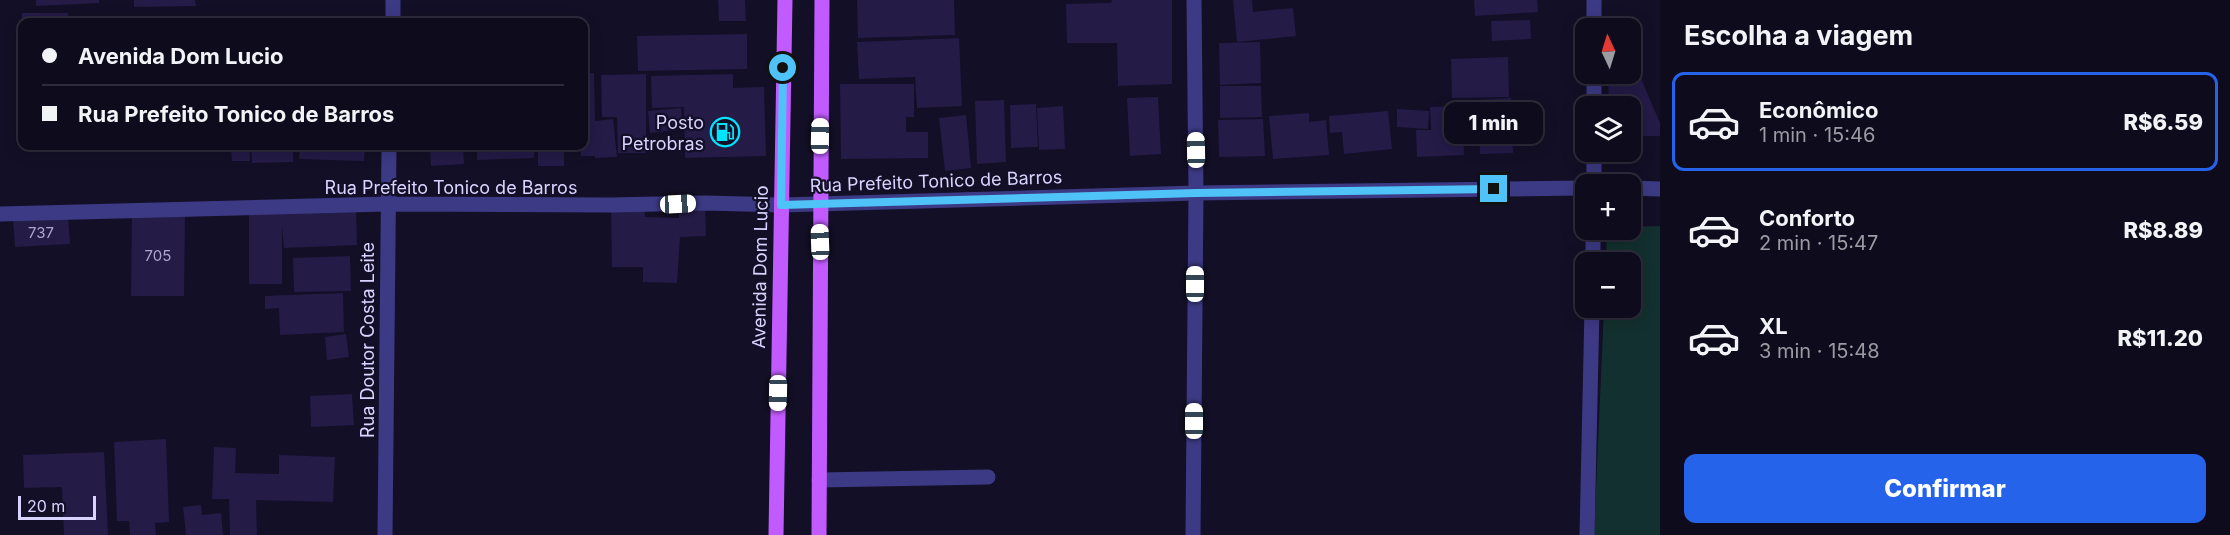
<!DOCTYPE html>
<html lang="pt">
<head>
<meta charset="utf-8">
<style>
  :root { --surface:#0e0b1c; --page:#1c1929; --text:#f1f3f6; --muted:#9b9ba3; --line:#2e2b3b; --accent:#2563eb }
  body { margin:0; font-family:Inter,sans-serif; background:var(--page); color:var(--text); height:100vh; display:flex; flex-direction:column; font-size:22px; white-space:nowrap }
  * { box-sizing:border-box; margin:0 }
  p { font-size:20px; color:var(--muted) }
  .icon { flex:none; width:33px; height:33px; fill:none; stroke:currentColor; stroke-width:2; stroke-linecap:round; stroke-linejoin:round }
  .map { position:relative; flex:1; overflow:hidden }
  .panel { display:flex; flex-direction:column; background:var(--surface); width:570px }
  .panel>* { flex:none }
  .guide { position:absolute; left:18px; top:18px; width:570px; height:132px; border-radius:12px; box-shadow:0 3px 15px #0003,0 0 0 2px var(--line); display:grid; align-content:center; height:132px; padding:0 24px; background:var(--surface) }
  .needle { width:39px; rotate:356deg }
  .buttons { position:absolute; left:1575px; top:18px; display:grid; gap:12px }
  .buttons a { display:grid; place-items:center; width:66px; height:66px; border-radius:12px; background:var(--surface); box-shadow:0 3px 15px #0003,0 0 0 2px var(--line); font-size:30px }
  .scale { position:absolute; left:18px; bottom:15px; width:78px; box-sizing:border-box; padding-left:6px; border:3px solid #d9d4ff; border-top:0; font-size:16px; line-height:21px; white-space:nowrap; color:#d9d4ff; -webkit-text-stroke:4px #130f26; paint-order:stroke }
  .end { position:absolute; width:27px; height:27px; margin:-14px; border:8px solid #4fc3f7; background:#111; box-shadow:0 0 0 3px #111 }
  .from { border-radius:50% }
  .bubble { position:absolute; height:42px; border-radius:12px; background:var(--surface); box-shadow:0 3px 15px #0003,0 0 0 2px var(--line); font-size:20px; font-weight:800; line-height:42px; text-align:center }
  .car { position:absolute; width:18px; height:36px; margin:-18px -9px; border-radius:8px; box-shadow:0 0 4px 2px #0007; background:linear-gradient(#fff 24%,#345 0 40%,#fff 0 76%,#345 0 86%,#fff 0) }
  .guide b { display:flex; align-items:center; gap:21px; height:57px; font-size:22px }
  .guide b+b { border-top:2px solid var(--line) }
  .guide i { width:15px; height:15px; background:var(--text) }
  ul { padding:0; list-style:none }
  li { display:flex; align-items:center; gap:18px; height:99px; margin:0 12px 9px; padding:0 12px; border:3px solid transparent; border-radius:12px }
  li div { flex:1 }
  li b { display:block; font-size:22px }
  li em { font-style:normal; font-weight:800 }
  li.active { border-color:var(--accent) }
  li>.icon { width:54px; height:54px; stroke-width:1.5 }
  h2 { padding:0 24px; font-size:27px; line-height:72px }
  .action { display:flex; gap:12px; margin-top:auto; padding:12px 24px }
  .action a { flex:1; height:69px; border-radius:12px; background:var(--accent); color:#fff; font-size:24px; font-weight:800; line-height:69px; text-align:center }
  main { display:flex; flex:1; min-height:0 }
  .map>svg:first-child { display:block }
</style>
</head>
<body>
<main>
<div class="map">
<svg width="1660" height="535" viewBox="0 0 1660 535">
  <rect width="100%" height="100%" fill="#130f26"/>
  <path fill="#12302f" d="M1660,226V535H1594L1604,308H1630V262H1606L1607,230H1630L1631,227Z"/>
  <path fill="#241b47" d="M36,0H99V3L36,6Z
    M134,0H195L196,6L134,7Z
    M718,0H745L746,21H719Z
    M857,0H954L955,35L858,38Z
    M1112,0H1172V84L1118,86L1117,43H1067L1066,4L1111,3Z
    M1233,0H1252L1253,12L1293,8L1296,36L1237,42Z
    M1474,0H1537L1538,12L1475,16Z
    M22,13H68V22H22Z
    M1530,20L1531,39L1492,41L1491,21Z
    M747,34V69L638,71L637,36Z
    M959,38L962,106L917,108L915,77L859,79L857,42Z
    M1260,42L1261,83L1220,85L1219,43Z
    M1630,50H1642V81L1660,123V136H1630V106H1609L1608,74H1630Z
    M1508,57L1509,97L1452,98L1451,59Z
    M584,73H594L595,121L613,119L617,157L595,158V156H581V146H584Z
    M646,74V153H618L617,117H602L601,75Z
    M733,74V88L764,87L766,156L685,158L684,107L652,108L651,76Z
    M840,84H914V117H906V132H928V158L841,159Z
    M1220,86H1261L1262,117L1220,118Z
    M1158,97L1161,154L1130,156L1127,98Z
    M1511,98L1513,153L1480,154L1478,100Z
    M1004,100L1006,162L977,164L975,101Z
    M1036,104L1038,147L1011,148L1010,105Z
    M1063,106L1065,149L1039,150L1037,108Z
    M1462,106L1464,155L1417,157L1416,130H1431L1430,107Z
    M681,108L683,129L650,133L648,111Z
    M1397,109L1429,111L1428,129L1397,127Z
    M1388,111L1392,149L1344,154L1342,132L1330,133L1329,116Z
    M1309,113V122L1326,120L1329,155L1273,159L1269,116Z
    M966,115L971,168L945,171L939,118Z
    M1263,119L1265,156L1219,157L1218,120Z
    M154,146H211V148L155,150Z
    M214,146H249L250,161H232L231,148L214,149Z
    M251,146H293V162L252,163Z
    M300,146H365L364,161L299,159Z
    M430,146H463L464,164L431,166Z
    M477,146H534V158L477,160Z
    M538,146H564V166H538Z
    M705,203L706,236L680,237L677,283L643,282V267H612L611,205H644L645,217L679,218L678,204Z
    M249,208H356L357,245L284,248L282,225V284H249Z
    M132,215H185L184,296H131Z
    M68,216L70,244L15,247L13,219Z
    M350,256L351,291L294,292L293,258Z
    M343,293L344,332L280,335L279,308L265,309V296Z
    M346,334L349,357L327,360L325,337Z
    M352,394L354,425L311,427L310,396Z
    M166,439L169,522L155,523L156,535H130L129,521H117L114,442Z
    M214,447L236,448L235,473L279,474V455L335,457L333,502L256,500L257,535H230L229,499H212Z
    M104,452L108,535H64L62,487L24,488L23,455Z
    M201,505L202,515L221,513L223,535H186L183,507Z"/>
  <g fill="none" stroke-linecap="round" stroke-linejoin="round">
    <path stroke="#3d3a85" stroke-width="15" d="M1594,0V28
      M393,22V0
      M1594,74V106
      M1594,152V184
      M1630,188L1660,189
      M0,214L387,204L611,205L705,203L781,205L1196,193L1586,188
      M1593,262V230
      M819,480L988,477
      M385,535L389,146
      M1193,535L1196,193L1194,0
      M1587,535L1592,308"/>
    <path stroke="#c25bff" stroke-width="15" d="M776,535L785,0
      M819,535C821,357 820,178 822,0"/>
  </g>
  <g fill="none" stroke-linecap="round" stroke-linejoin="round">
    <path stroke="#4fc3f7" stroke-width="8" d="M783,68L781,205L1196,193L1494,189"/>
  </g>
  <defs>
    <g id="fuel-ring" transform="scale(1.5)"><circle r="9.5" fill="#130f26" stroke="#00e5ff" stroke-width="1.5"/><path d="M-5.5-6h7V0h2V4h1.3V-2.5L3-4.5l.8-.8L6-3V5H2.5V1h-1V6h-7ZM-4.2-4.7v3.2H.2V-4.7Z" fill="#00e5ff"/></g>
  </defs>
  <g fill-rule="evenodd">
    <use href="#fuel-ring" x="725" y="132"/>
  </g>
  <g text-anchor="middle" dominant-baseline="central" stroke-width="4.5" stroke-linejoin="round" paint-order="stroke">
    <g font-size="15" fill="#aca6d1">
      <text x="41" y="232">737</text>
      <text x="158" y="255">705</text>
    </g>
    <g font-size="18" fill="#d9d4ff" stroke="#130f26" text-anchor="end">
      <text x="704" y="122">Posto<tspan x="704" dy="21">Petrobras</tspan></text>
    </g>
    <g font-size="18" fill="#d9d4ff" stroke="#130f26">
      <text transform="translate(936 181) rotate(-2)">Rua Prefeito Tonico de Barros</text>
      <text x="451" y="187">Rua Prefeito Tonico de Barros</text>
      <text transform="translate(760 267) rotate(-89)">Avenida Dom Lucio</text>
      <text transform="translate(367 340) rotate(-90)">Rua Doutor Costa Leite</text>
    </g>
  </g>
</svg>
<div class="buttons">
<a><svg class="needle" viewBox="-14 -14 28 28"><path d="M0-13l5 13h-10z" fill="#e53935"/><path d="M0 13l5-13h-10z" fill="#9b9ba3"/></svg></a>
<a><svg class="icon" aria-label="layers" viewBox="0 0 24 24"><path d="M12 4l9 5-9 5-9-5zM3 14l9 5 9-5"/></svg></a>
<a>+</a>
<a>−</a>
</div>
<div class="scale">20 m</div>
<i class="end from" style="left:783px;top:68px"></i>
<i class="end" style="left:1494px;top:189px"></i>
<div class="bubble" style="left:1444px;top:102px;width:99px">1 min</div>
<i class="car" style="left:820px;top:136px;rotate:1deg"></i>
<i class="car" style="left:1196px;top:150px;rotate:359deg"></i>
<i class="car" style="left:678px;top:204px;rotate:87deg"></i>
<i class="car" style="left:820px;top:242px;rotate:358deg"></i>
<i class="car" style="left:1195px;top:284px;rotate:0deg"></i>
<i class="car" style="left:778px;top:393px;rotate:181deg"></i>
<i class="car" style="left:1194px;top:421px;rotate:0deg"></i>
<div class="guide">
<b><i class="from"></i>Avenida Dom Lucio</b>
<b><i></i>Rua Prefeito Tonico de Barros</b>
</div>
</div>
<section class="panel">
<h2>Escolha a viagem</h2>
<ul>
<li class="active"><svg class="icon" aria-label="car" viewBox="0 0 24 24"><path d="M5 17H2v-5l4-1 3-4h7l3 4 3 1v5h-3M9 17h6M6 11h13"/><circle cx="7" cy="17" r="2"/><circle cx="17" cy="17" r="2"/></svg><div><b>Econômico</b><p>1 min · 15:46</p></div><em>R$6.59</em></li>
<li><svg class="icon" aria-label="car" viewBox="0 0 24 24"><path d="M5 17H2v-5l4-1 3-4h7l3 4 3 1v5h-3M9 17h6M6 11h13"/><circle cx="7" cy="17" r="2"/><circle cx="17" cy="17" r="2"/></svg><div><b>Conforto</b><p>2 min · 15:47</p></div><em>R$8.89</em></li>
<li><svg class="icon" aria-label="car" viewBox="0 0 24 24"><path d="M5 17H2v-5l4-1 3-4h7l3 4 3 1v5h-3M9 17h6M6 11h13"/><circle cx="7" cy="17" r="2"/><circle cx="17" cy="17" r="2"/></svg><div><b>XL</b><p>3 min · 15:48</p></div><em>R$11.20</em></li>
</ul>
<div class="action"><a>Confirmar</a></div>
</section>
</main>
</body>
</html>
